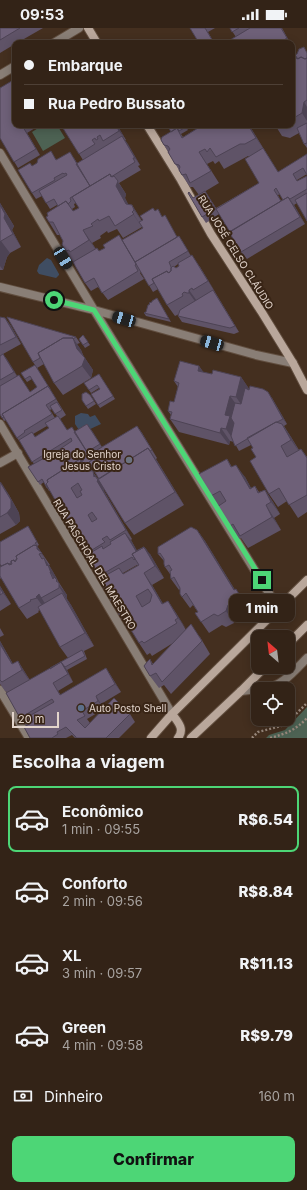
<!DOCTYPE html>
<html lang="pt">
<head>
<meta charset="utf-8">
<style>
  :root { --surface:#332317; --page:#3e2f24; --text:#f1f3f6; --muted:#a9a4a1; --line:#4e4036; --accent:#4dd676 }
  body { margin:0; font-family:Inter,sans-serif; background:var(--page); color:var(--text); height:100vh; display:flex; flex-direction:column; font-size:15px; white-space:nowrap }
  * { box-sizing:border-box; margin:0 }
  p { font-size:13px; color:var(--muted) }
  .icon { flex:none; width:22px; height:22px; fill:none; stroke:currentColor; stroke-width:2; stroke-linecap:round; stroke-linejoin:round }
  .map { position:relative; height:710px; overflow:hidden }
  .panel { display:flex; flex-direction:column; background:var(--surface); flex:1 }
  .panel>* { flex:none }
  .banner { position:absolute; left:12px; top:12px; width:283px; height:88px; border-radius:8px; box-shadow:0 2px 10px #0003,0 0 0 1px var(--line); display:grid; align-content:center; height:88px; padding:0 12px; background:var(--surface) }
  .needle { width:26px; rotate:332deg }
  .tools { position:absolute; left:251px; top:602px; display:grid; gap:8px }
  .tools a { display:grid; place-items:center; width:44px; height:44px; border-radius:8px; background:var(--surface); box-shadow:0 2px 10px #0003,0 0 0 1px var(--line); font-size:20px }
  .scale { position:absolute; left:12px; bottom:10px; width:47px; box-sizing:border-box; padding-left:4px; border:2px solid #e2d4cb; border-top:0; font-size:11px; line-height:14px; white-space:nowrap; color:#e2d4cb; -webkit-text-stroke:3px #392516; paint-order:stroke }
  .end { position:absolute; width:18px; height:18px; margin:-9px; border:5px solid #4dd676; background:#111; box-shadow:0 0 0 2px #111 }
  .from { border-radius:50% }
  .bubble { position:absolute; height:28px; border-radius:8px; background:var(--surface); box-shadow:0 2px 10px #0003,0 0 0 1px var(--line); font-size:13px; font-weight:800; line-height:28px; text-align:center }
  .car { position:absolute; width:12px; height:24px; margin:-12px -6px; border-radius:5px; box-shadow:0 0 3px 1px #0007; background:linear-gradient(#222 24%,#8ab4d8 0 40%,#222 0 76%,#8ab4d8 0 86%,#222 0) }
  .banner b { display:flex; align-items:center; gap:14px; height:38px; font-size:15px }
  .banner b+b { border-top:1px solid var(--line) }
  .banner i { width:10px; height:10px; background:var(--text) }
  ul { padding:0; list-style:none }
  li { display:flex; align-items:center; gap:12px; height:66px; margin:0 8px 6px; padding:0 4px; border:2px solid transparent; border-radius:8px }
  li div { flex:1 }
  li b { display:block; font-size:15px }
  li em { font-style:normal; font-weight:800 }
  li.current { border-color:var(--accent) }
  li>.icon { width:36px; height:36px; stroke-width:1.5 }
  h2 { padding:0 12px; font-size:18px; line-height:48px }
  .pay { display:flex; align-items:center; gap:10px; height:44px; padding:0 12px; font-size:15px }
  .pay p { margin-inline-start:auto }
  .action { display:flex; gap:8px; margin-top:auto; padding:8px 12px }
  .action a { flex:1; height:46px; border-radius:8px; background:var(--accent); color:#111; font-size:16px; font-weight:800; line-height:46px; text-align:center }
  .status { display:flex; justify-content:space-between; align-items:center; height:28px; padding:0 20px; background:var(--surface); direction:ltr }
  .status svg { height:11px; fill:currentColor }
  .map>svg:first-child { display:block }
</style>
</head>
<body>
<div class="status"><b>09:53</b><svg viewBox="0 0 49 12"><path d="M0 12V9h3v3zM5 12V6h3v6zM10 12V3h3v9zM15 12V0h3v12zM26 1h20v11H26zM47 4h2v5h-2z"/></svg></div>
<div class="map">
<svg width="307" height="710" viewBox="0 0 307 710">
  <rect width="100%" height="100%" fill="#442f1f"/>
  <path fill="#4d6253" d="M43,97H57L65,110L43,123L32,104Z
    M307,679V710H266L269,707L285,702Z"/>
  <path fill="#3f4d62" d="M47,230L51,232L59,246V247L56,250L39,246L37,243L39,237Z
    M81,385L88,386L90,389L95,387L101,396L86,403L79,402L75,396V388Z"/>
  <g fill="none" stroke-linecap="round" stroke-linejoin="round">
    <g stroke="#604d3e" stroke-width="10">
      <path id="lane" d="M263,661C282,659 295,642 307,630
        M241,663L258,661"/>
    </g>
    <g stroke="#604d3e" stroke-width="10">
      <path id="street" d="M54,15L79,0
        M0,47L15,38
        M0,125L94,282L278,580
        M0,259L94,282L256,327L293,335
        M0,396L172,686
        M0,435L18,425
        M0,662L29,710"/>
    </g>
    <g stroke="#604d3e" stroke-width="10">
      <path id="secondary" d="M88,0L97,15
        M147,97L181,152L211,206L261,283L293,335L307,362
        M288,616L307,597
        M172,686C178,694 185,701 178,710
        M151,710L172,686L307,552
        M191,710L241,663L265,639"/>
    </g>
    <path stroke="#99887c" stroke-width="2.5" stroke-dasharray="2 2" stroke-linecap="butt" d="M252,710L258,704L285,697L307,675
      M270,710C285,706 296,702 307,690"/>
    <use href="#lane" stroke="#897e76" stroke-width="8"/>
    <use href="#street" stroke="#897e76" stroke-width="8"/>
    <use href="#secondary" stroke="#b9a79b" stroke-width="8"/>
  </g>
  <path fill="#5f5367" fill-rule="evenodd" d="M0,0H43L17,15H15V16L0,25Z
    M190,0H215L208,4L214,15H199Z
    M230,0H282L289,13L286,15H225L236,9Z
    M307,24V120L304,116L299,105L290,110L282,108L275,97H292V25L295,27Z
    M15,51V97H40L27,105L40,127L18,140L0,110Z
    M61,97H117L126,112H125L140,137L138,138L141,142L119,155L126,166L125,170L128,176L132,177L142,193L155,183L163,189L177,209L179,208L191,228L200,239L239,304L234,306L182,294L178,288L179,286L175,288L167,277L158,261L153,264L141,244L140,245L144,251L108,272L98,259L91,263L85,255L73,234L66,223L63,213L60,207H57L49,194L48,188L58,178L57,177L50,181L42,168L36,171L32,165V138L57,131L74,130L77,135L83,132ZM76,175L79,180L73,183L72,181L75,179L74,176ZM142,199L143,200L122,212L105,220L99,223L96,221L92,215L101,210L100,208L107,203L108,205L117,201L123,210ZM178,236L179,238L176,240L174,239Z
    M167,97H190L186,99L188,102L181,106L183,109L198,100L197,97H249L278,144L307,126V146L297,152V153L307,148V193L297,175L294,177L305,196L247,231L241,224L219,186L206,195L202,189L194,170L205,163L216,180L259,155L250,128H248L224,141L219,133L215,136L213,133L207,136L219,155L199,167L193,159H190L182,147L164,117L171,104ZM280,166L283,172L281,173L278,167Z
    M0,175L14,198L12,202L21,219L10,225L7,229L3,242H0Z
    M157,270L171,294L146,288L144,285L146,284L150,276Z
    M0,289L5,290L11,298L21,316L3,326L17,348L30,364L37,359L32,351L27,354L21,345L35,337L33,334L76,309L80,315L77,316L81,322L84,329L93,342L91,350L63,367L54,355L44,336L37,340L66,387L60,391L67,402L75,403L87,396L102,419L137,398L142,405L157,430L156,431L184,477L134,507L125,495L99,453L100,454L104,462V463L132,511L131,512L137,523L150,526L164,550L152,557L163,576L168,573L176,585L186,602L200,609L210,626L171,666L164,657L159,660L150,648V631L153,636L173,615L152,628L150,625L147,627L139,615L131,602H130L121,590L103,553L99,548L88,527L58,477L50,463H49L44,454L40,457L38,454L34,436L21,415L17,410L6,392L4,393L0,386ZM52,381L57,388L55,390L50,382ZM47,398L49,400L35,409L33,406ZM57,423L58,424L49,429H48ZM81,425L84,432L81,433L78,427ZM91,438L99,451V452L89,439ZM137,537H138L123,546V545Z
    M83,307L90,317L85,320L79,311Z
    M199,338L203,344L212,346L241,349L249,361L272,370L287,396L284,398L291,409L299,422L301,421L307,429V484L298,490L287,473L278,479L269,466L256,429L253,420L251,417L239,423L234,414L230,413L229,417L179,404L170,391L171,387L168,383L174,374L178,359L174,353Z
    M99,346L115,371L100,380L98,377L100,361L99,360L91,365L84,355Z
    M90,367L96,376L88,381L82,372Z
    M227,431L232,439L245,449L251,460L255,458L259,464L265,462L273,474L280,486L274,490L281,502L248,520L241,510L237,512L228,499L218,480L209,469Z
    M0,454L9,467L19,485L20,493L16,497L0,506Z
    M28,498L39,517L37,518L50,537H49L56,549L58,553L65,564L67,567V571L71,577L94,618L84,623L87,631L67,642L73,654L58,663L61,667L106,640L121,664L101,676L104,681L130,686L135,694L119,710H75L72,707L66,710H30L26,698L20,690L7,664L5,663L0,656V613L13,636L18,633L26,646L30,652L50,641L68,630L60,619L40,582L38,583L39,584L27,591L19,580L1,550L0,551V539L1,538ZM102,682L90,695L87,691Z
    M197,502L205,513L235,562L244,573L248,580L247,583L235,589L234,595L226,599L222,597L209,605L195,585L198,584L193,577L190,580L182,569L180,561L179,562L171,551L170,546L165,539L164,533L158,526Z
    M0,558L11,576L0,583Z
    M0,600L4,607L0,609Z"/>
  <path fill="#4d4354" d="M304,74L307,79V93L302,85Z
    M116,97H117L126,112L119,103Z
    M248,97H249L264,122L256,110Z
    M23,99L27,105L40,127L36,121Z
    M122,108L128,116L140,137L135,130Z
    M114,148L126,166L125,170L132,184L142,199L126,176L116,158L117,156Z
    M288,169L294,177L305,196L300,189Z
    M0,175L14,198L12,202L21,219L13,206L4,190L0,177Z
    M132,177L140,190L143,195L134,182Z
    M83,202L92,215L98,225L89,212Z
    M179,208L183,214L192,229L188,223Z
    M1,213L10,225L7,229L3,242L0,238V214Z
    M192,227L200,239L216,265L208,253Z
    M189,262L197,273V276L189,265Z
    M213,262L217,268L239,304L235,298Z
    M5,290L11,298L21,316L16,309Z
    M73,310L81,322L84,331L85,330L93,342L91,350L82,338Z
    M3,326L7,331L18,349L14,344Z
    M199,338L208,350L198,343Z
    M241,349L250,362L245,382L236,369Z
    M268,364L272,370L287,396L283,391Z
    M230,368L239,380L235,414L226,401L225,387Z
    M87,396L93,404L105,424L100,416Z
    M282,396L291,409L300,425L291,412Z
    M137,398L142,405L157,430Z
    M221,400L230,413L229,417L220,405Z
    M148,420L157,433L184,477L175,464Z
    M88,437L99,453L100,454L104,462V463L132,511L126,502L94,449L93,444Z
    M236,437L245,449L258,473L250,461Z
    M1,454L9,467L19,485L20,493L16,497L7,485Z
    M265,462L273,474L280,486L271,474Z
    M266,477L274,490L281,502L272,489Z
    M197,502L205,513L240,570L236,561L244,573L248,580L247,583L239,571Z
    M125,505L131,512L140,528L136,523Z
    M35,515L45,530L37,521Z
    M144,519L150,526L164,550L155,538Z
    M44,530L52,542L58,553L57,552V553L51,545L47,538Z
    M50,544L67,567V571L71,577L94,618L85,605L63,565Z
    M144,545L152,557L171,589L162,576Z
    M0,558L11,576L3,565L0,560Z
    M39,566L46,577L44,580L36,569Z
    M168,573L176,585L187,602L178,590Z
    M228,577L235,589L234,595L226,583Z
    M0,613L18,645L12,636L0,616Z
    M18,633L26,646L31,655L22,642Z
    M61,634L67,642L73,654L68,646Z
    M106,640L121,664L115,656Z
    M96,668L101,676L104,681L98,673Z"/>
  <path fill="#6e6078" stroke="#4d4354" fill-rule="evenodd" d="M0,0H20L0,12Z
    M190,0H205L214,15H199Z
    M230,0H239L232,4Z
    M250,0H281L287,10L279,15H273L271,12L266,15H225Z
    M304,19L307,25V30L305,31L301,29L298,31L295,27L297,26L299,21Z
    M293,24L297,31L301,29L305,31L307,30V72L304,74L302,85L292,91V25Z
    M15,51V76L12,78L15,83V97H27L23,99L36,121L14,134L0,110V60Z
    M307,95V115L304,116L297,100Z
    M61,97H116L119,103L103,113L100,107L97,109L98,111L96,112L95,110L92,112L95,116L79,126Z
    M167,97H185L186,99L179,103L177,100L171,104Z
    M197,97H248L256,110L245,116H240L216,129L210,120L207,124L205,121L199,124L211,143L190,155L186,146L182,147L179,142L180,139L179,137L175,136L168,124L170,121L168,118L164,117L161,112L162,109L177,100L182,110L198,100Z
    M122,108L135,130H133L135,134L111,149L110,146L90,158L76,136Z
    M263,120L278,144L307,126V147L303,140L293,146L297,153L307,148V161L290,171L288,169L283,172L276,160L274,162L281,173L230,204L216,181L259,155L245,131Z
    M51,123L56,132L70,124L90,158L70,170L71,173L68,176L66,173L58,178L54,171L46,175L39,163L67,147L66,145L64,146L63,145L54,150L55,152L32,165L18,142L30,135L32,138L37,135L38,131Z
    M110,146L112,149L114,148L118,153L116,158L126,176L132,177L134,182L132,184L134,186L115,198L109,188L99,193L98,191L91,196L93,198L83,202L89,212L70,224L69,222L66,223L62,217L63,213L53,194H49L46,189L48,188L47,185L66,173L73,183L79,180L72,169Z
    M205,163L216,181L202,189L188,165L189,164L193,170Z
    M307,165V193L295,172Z
    M288,169L300,189L241,224L229,204Z
    M0,177L5,186L4,190L13,206L1,213L0,214Z
    M153,180L155,183L158,181L162,189L165,187L177,209L135,234L122,212L143,200L139,194L143,192L140,188Z
    M119,207L136,236L135,237L138,243L102,265L94,250L85,255L73,234L97,220L99,223L105,220L103,217Z
    M179,208L188,223L169,234L171,239V243L169,245L167,243L152,251L154,255L149,258L135,234Z
    M192,227L208,253L193,262L192,260L189,262V265H187L184,264L182,266L183,268L167,277L152,251L167,243L168,245L171,243V240L173,238L176,240L179,238L178,235Z
    M213,262L235,298L230,300L178,288L180,282Z
    M157,270L169,291L144,285L146,284L148,277L150,276L149,275L152,274V273Z
    M0,289L5,290L16,309L0,317Z
    M7,289L76,309L73,311V310H63L38,325L40,330L33,334Z
    M83,307L88,314L83,317L79,311Z
    M63,310H73L77,321L85,330L82,338L54,355L38,325Z
    M3,326L14,344L0,352V328Z
    M180,333L199,338L198,343L212,346L213,342L241,349L236,369L230,368L225,387L230,388L226,401L221,400L220,405L170,391L172,384L168,383L170,373L174,374L179,355L174,353Z
    M35,337L50,361L48,358L2,386L4,389L2,390L0,386V358L19,347L30,364L37,359L30,348L25,351L21,345Z
    M99,346L113,368L98,377L91,366L100,361L97,357L89,362L84,355Z
    M48,358L56,371L46,377L52,386L24,403L25,404L17,410L2,386Z
    M250,358L263,361L268,364L283,391L277,394H276L235,418L231,408L234,395L231,390L235,375L241,376L245,360L249,362Z
    M86,364L90,367L94,373L86,378L82,372V366Z
    M57,374L62,382L55,386L50,378Z
    M58,388L67,402L72,399L92,432L89,434V435L86,437L83,434H81L80,431L47,452L48,454L46,456L48,460H47L42,451L38,454L28,439L48,428L49,429L58,424L57,423L72,413L71,410L32,434L19,412L32,404L35,409L49,400L45,395ZM79,422L84,432L81,433L76,424Z
    M276,394L282,396L291,412L281,418L287,429L301,421L307,430V467L289,477L279,460L269,466L250,433L256,429L251,421L253,420L247,410Z
    M87,396L100,416L87,424L74,404Z
    M137,398L152,422L150,423L148,420L99,451L89,434L100,427L97,422Z
    M148,420L175,464L125,495L98,451Z
    M80,431L81,434H83L86,438L88,437L90,441L89,442L90,443H93L94,449L95,448L98,452L97,453L126,502L110,512L107,508L102,511L105,514L87,525L59,477H58L46,456L48,454L47,452ZM78,455L82,462L80,463L82,467L77,470L71,460ZM92,484L97,491L92,494L88,487Z
    M227,431L231,439L236,437L250,461L255,458L258,465L265,462L271,474L266,477L272,489L240,508L233,496L228,499L217,479L226,473L220,463L209,469L197,447Z
    M0,454L11,472V480L7,485L0,489Z
    M28,498L37,514L35,515L37,518L34,517L16,528L17,531L14,533V532L11,533V535L9,536L8,535L1,538L0,536V514Z
    M191,499L197,502L234,562L236,561L240,568L239,571L228,577L226,583L218,588L214,586L201,594L195,585L198,584L186,565L182,569L180,566V560L174,549L171,551L170,543L172,542L169,537L165,539L164,536V531L160,525L158,526V519Z
    M125,505L136,523L144,519L147,523L144,519L132,526L135,531L134,532L132,529L99,548L87,527L102,518L103,521L111,516L110,514Z
    M34,517L37,518V521L42,525L39,526L42,531L44,530L47,538L48,537L51,545L50,544L53,551L54,549L57,552L56,553L59,555V560L41,570L39,566L36,569L37,570L30,572L31,573L19,580L0,548V539L8,535L9,537L12,536L11,533L14,532L15,534L17,531L16,528Z
    M144,519L155,538L144,545L162,576L168,573L178,590L175,592L177,595L144,615L142,613L139,615L128,597L134,593L131,587L125,591L124,588L121,590L101,555L103,553L101,550L119,540L123,546L139,537L132,526ZM148,561L152,567L150,574L142,579L136,568Z
    M0,560L3,565L0,567Z
    M62,565L85,605L60,619L38,579Z
    M191,596L202,613L162,654L156,645L150,648L144,638L147,634L150,631L152,637Z
    M0,616L12,636L18,633L22,642L2,654L0,652Z
    M82,622L85,628L65,639L61,634L50,641V640Z
    M61,634L68,646L53,655L60,667L106,640L115,656L96,668L98,673L82,683L85,688L77,692L85,700L114,670L130,686L106,710H76V709L66,699L57,704L58,706L52,710H30L24,699L33,694L31,690L26,694L24,691L54,674L52,671L20,690L6,665Z"/>
  <g fill="none" stroke-linecap="round" stroke-linejoin="round">
    <path stroke="#4dd676" stroke-width="5" d="M54,272L94,282L262,552"/>
  </g>
  <circle fill="#6b7280" stroke="#392516" stroke-width="1.5" cx="129" cy="432" r="4"/>
  <circle fill="#5c6f8a" stroke="#392516" stroke-width="1.5" cx="81" cy="680" r="4"/>
  <g text-anchor="middle" dominant-baseline="central" stroke-width="4" stroke-linejoin="round" paint-order="stroke">
    <g font-size="10" fill="#e2d4cb" stroke="#392516">
      <text transform="translate(236 224) rotate(58)">RUA JOSÉ CELSO CLÁUDIO</text>
      <text transform="translate(95 536) rotate(59)">RUA PASCHOAL DEL MAESTRO</text>
    </g>
    <g font-size="10" fill="#e2d4cb" stroke="#392516" text-anchor="end">
      <text x="121" y="426">Igreja do Senhor<tspan x="121" dy="12">Jesus Cristo</tspan></text>
      <text x="89" y="680" text-anchor="start">Auto Posto Shell</text>
    </g>
  </g>
</svg>
<div class="tools">
<a><svg class="needle" viewBox="-14 -14 28 28"><path d="M0-13l5 13h-10z" fill="#e53935"/><path d="M0 13l5-13h-10z" fill="#a9a4a1"/></svg></a>
<a><svg class="icon" aria-label="locate" viewBox="0 0 24 24"><circle cx="12" cy="12" r="6"/><path d="M12 2v4M12 18v4M2 12h4M18 12h4"/></svg></a>
</div>
<div class="scale">20 m</div>
<i class="end from" style="left:54px;top:272px"></i>
<i class="end" style="left:262px;top:552px"></i>
<div class="bubble" style="left:229px;top:566px;width:66px">1 min</div>
<i class="car" style="left:63px;top:230px;rotate:149deg"></i>
<i class="car" style="left:124px;top:291px;rotate:286deg"></i>
<i class="car" style="left:212px;top:315px;rotate:286deg"></i>
<div class="banner">
<b><i class="from"></i>Embarque</b>
<b><i></i>Rua Pedro Bussato</b>
</div>
</div>
<section class="panel">
<h2>Escolha a viagem</h2>
<ul>
<li class="current"><svg class="icon" aria-label="car" viewBox="0 0 24 24"><path d="M5 17H2v-5l4-1 3-4h7l3 4 3 1v5h-3M9 17h6M6 11h13"/><circle cx="7" cy="17" r="2"/><circle cx="17" cy="17" r="2"/></svg><div><b>Econômico</b><p>1 min · 09:55</p></div><em>R$6.54</em></li>
<li><svg class="icon" aria-label="car" viewBox="0 0 24 24"><path d="M5 17H2v-5l4-1 3-4h7l3 4 3 1v5h-3M9 17h6M6 11h13"/><circle cx="7" cy="17" r="2"/><circle cx="17" cy="17" r="2"/></svg><div><b>Conforto</b><p>2 min · 09:56</p></div><em>R$8.84</em></li>
<li><svg class="icon" aria-label="car" viewBox="0 0 24 24"><path d="M5 17H2v-5l4-1 3-4h7l3 4 3 1v5h-3M9 17h6M6 11h13"/><circle cx="7" cy="17" r="2"/><circle cx="17" cy="17" r="2"/></svg><div><b>XL</b><p>3 min · 09:57</p></div><em>R$11.13</em></li>
<li><svg class="icon" aria-label="car" viewBox="0 0 24 24"><path d="M5 17H2v-5l4-1 3-4h7l3 4 3 1v5h-3M9 17h6M6 11h13"/><circle cx="7" cy="17" r="2"/><circle cx="17" cy="17" r="2"/></svg><div><b>Green</b><p>4 min · 09:58</p></div><em>R$9.79</em></li>
</ul>
<div class="pay"><svg class="icon" aria-label="cash" viewBox="0 0 24 24"><path d="M3 7h18v10H3z"/><circle cx="12" cy="12" r="2"/></svg>Dinheiro<p>160 m</p></div>
<div class="action"><a>Confirmar</a></div>
</section>
</body>
</html>
